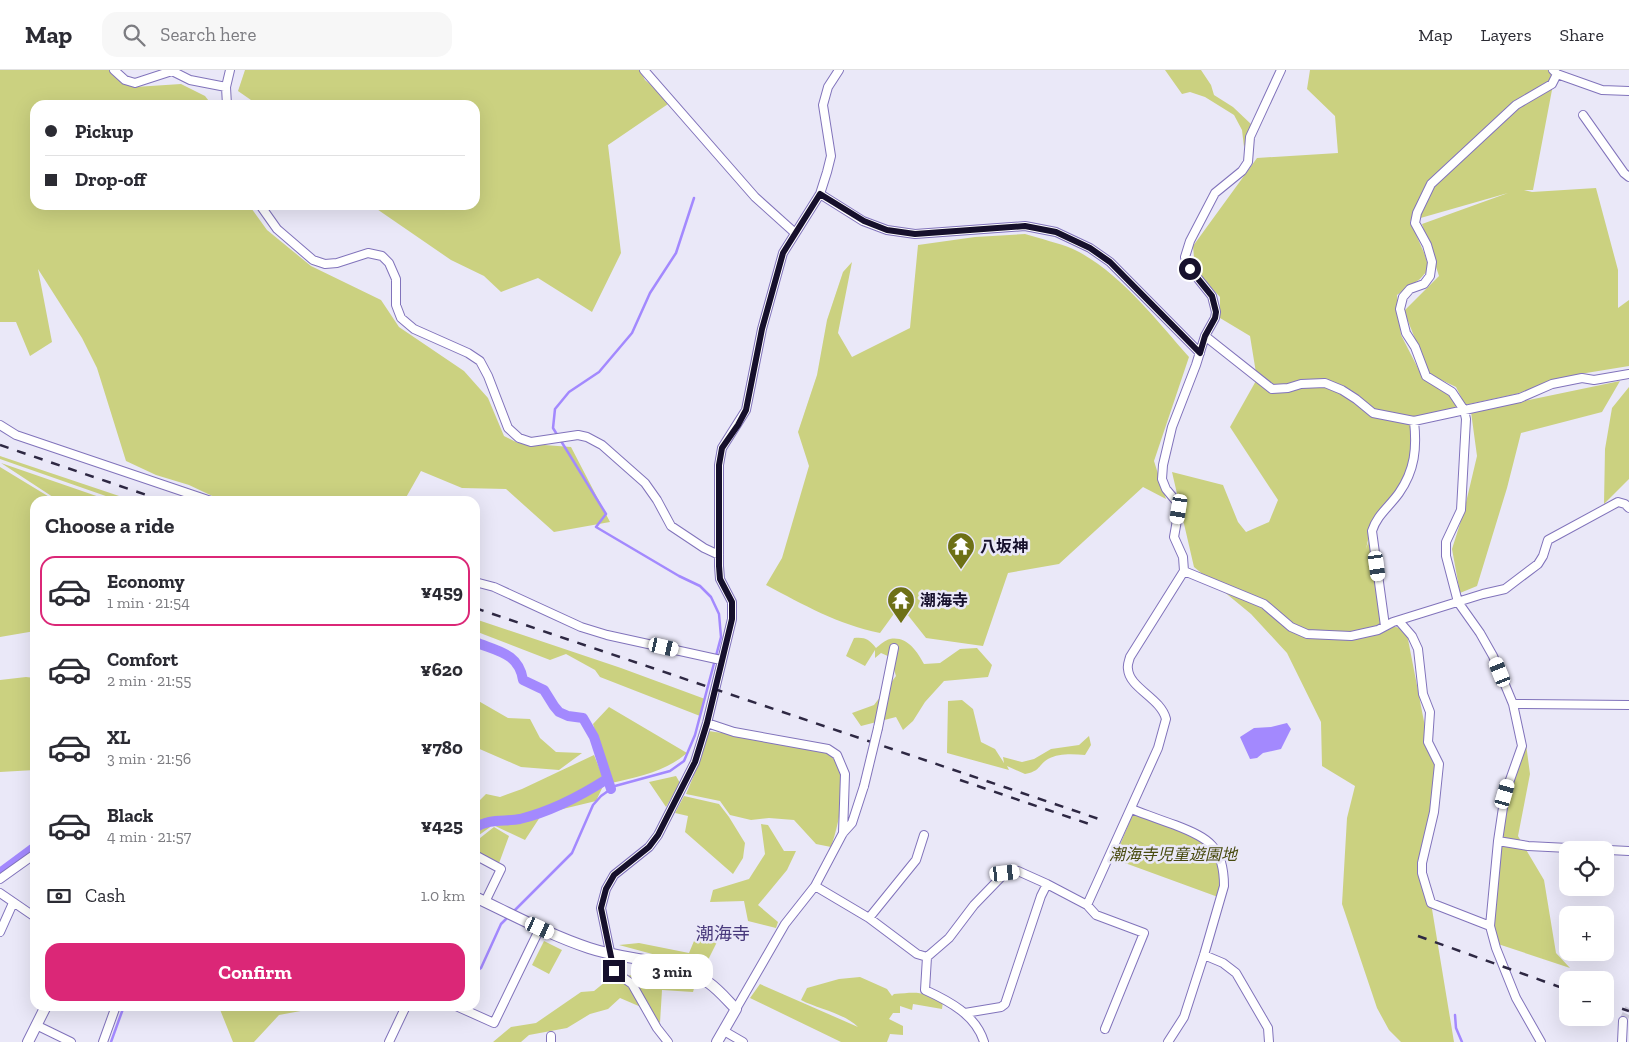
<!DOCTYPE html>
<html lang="en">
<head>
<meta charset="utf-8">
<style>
  :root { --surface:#fff; --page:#f7f7f7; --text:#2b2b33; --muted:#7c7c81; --line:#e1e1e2; --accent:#db2777 }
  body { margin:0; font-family:"Zilla Slab","Noto Sans JP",serif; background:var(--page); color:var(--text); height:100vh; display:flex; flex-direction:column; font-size:19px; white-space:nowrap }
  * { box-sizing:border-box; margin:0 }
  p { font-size:16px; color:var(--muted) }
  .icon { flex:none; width:28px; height:28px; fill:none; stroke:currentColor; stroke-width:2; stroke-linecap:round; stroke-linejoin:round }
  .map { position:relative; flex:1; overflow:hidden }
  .drawer { position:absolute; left:30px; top:426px; width:450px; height:515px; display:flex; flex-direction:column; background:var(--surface); border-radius:15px; box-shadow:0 5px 20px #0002 }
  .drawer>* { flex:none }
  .guide { position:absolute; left:30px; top:30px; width:450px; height:110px; border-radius:15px; box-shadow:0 5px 20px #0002; display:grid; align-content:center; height:110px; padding:0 15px; background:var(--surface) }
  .buttons { position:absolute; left:1559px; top:771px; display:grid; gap:10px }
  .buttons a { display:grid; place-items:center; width:55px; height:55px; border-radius:10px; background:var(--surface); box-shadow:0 5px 20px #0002; font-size:25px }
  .end { position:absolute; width:22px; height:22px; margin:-11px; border:6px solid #16102c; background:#fff; box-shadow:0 0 0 2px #fff }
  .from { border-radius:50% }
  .bubble { position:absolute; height:35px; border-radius:15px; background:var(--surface); box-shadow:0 5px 20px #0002; font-size:16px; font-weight:700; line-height:35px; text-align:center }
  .car { position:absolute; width:15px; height:30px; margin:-15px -8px; border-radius:6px; box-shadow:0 0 4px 1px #0007; background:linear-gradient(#fff 24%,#345 0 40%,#fff 0 76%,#345 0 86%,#fff 0) }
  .guide b { display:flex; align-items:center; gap:18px; height:48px; font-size:19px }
  .guide b+b { border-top:1px solid var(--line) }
  .guide i { width:12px; height:12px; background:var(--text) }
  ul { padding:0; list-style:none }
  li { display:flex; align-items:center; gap:15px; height:70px; margin:0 10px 8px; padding:0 5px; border:2px solid transparent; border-radius:15px }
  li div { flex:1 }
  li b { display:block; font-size:19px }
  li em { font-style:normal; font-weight:700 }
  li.on { border-color:var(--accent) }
  li>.icon { width:45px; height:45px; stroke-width:1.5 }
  h2 { padding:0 15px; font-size:22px; line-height:60px }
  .pay { display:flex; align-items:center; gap:12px; height:55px; padding:0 15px; font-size:19px }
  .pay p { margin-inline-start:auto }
  .action { display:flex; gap:10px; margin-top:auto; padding:10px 15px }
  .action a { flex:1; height:58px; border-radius:15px; background:var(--accent); color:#fff; font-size:20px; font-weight:700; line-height:58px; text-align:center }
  header { display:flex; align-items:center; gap:30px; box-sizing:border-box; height:70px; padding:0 25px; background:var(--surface); border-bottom:1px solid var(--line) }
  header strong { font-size:24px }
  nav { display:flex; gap:28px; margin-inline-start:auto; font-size:18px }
  .search { width:350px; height:45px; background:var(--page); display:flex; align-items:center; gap:12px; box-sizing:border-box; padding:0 18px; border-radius:15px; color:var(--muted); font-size:19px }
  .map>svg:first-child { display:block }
</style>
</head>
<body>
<header>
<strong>Map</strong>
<div class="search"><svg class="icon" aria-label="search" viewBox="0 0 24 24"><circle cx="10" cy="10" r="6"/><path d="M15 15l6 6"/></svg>Search here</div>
<nav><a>Map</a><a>Layers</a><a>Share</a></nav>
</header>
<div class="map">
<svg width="1629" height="972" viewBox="0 0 1629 972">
  <rect width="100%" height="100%" fill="#eae8f8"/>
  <path fill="#cbd180" d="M0,0H109L135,17L181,14L205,26L212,35H35V135H249L267,160L311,196L381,230L399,257L464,301L488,328L504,366L518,373L571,377L610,452L554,462L506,419L462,418L421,401L404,431H223L189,415L156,405L126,391L97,298L82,268L38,199L52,272L30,286L16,252H0Z
    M245,0H640L645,10L671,32L608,75L621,183L592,242L538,208L501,222L484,206L451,190L371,135H475V35H258L238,21Z
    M1165,0H1201L1211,15L1214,25L1233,37L1252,55L1244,77L1242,60L1234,45L1205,27L1190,22L1182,24Z
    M1310,0H1552L1555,4L1533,120H1524L1532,122L1596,118L1618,200V238L1629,230V296L1580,304L1516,324L1465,335L1456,317L1429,304L1404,241L1439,206L1422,154L1508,123L1410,151L1425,185L1429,199L1420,209L1397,225L1401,265L1423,308L1450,323L1457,337L1415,351L1410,401L1370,461L1366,479L1372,461L1385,555L1406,559L1428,672L1439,699L1422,793L1431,833L1454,972H1401L1389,960L1377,938L1342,834L1347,748L1355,716L1322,696L1321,652L1287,583L1251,544L1194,497L1172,402L1223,415L1238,452L1246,462L1269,452L1278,430L1230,357L1257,309L1250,266L1220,248V227L1195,200L1193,176L1257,88L1338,83L1335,46L1307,19Z
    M1025,164C1041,169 1059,173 1073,179C1118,200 1157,251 1189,287L1154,391L1166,429L1143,417L1059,494L1008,503L983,576L926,568L907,544L896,541L880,563C837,554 804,535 766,515L782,488L809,396L798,362L817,305L827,250L843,202L852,192L838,263L852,287L910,258L918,175L975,167Z
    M1620,311L1602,342L1521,363L1507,418L1477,516L1460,523L1452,479L1464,441L1477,386L1471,342Z
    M1629,317V409L1604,434L1605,379L1612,338Z
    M0,386L134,431H120L0,389Z
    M1,393L111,431H59Z
    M0,397L56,431H35V561L0,567Z
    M475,549L621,598L705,629L700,646L600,607L595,600L566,584L550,590L475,561Z
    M854,568C865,567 869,569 876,578C880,575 885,570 890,569C907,566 917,581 924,594L940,593L960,579L977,578L992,595L988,607L944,611L925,632L913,651L903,660L896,647L861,656L852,643L874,635L896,606L890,587L881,583L875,588V580L865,596L846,586Z
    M26,607L35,608V700L0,702V610Z
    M475,629L508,648L530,649L540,668L556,682L582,683L559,700L521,697L475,677Z
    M962,630L973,639L981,672L995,679L1004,693L1003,687L1022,692L1034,689L1051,679L1079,675L1089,666L1091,675L1085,685C1073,684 1059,683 1048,689C1038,695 1041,701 1025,704L1007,696L1009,700L947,683L948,631Z
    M609,637L687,683C665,702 638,707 611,713L593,654Z
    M708,661C729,664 819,674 831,686C851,706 839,753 831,777L816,774L794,750L769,748L751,750L730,745L720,731L686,724L697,698Z
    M1526,674L1530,704L1518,766L1544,810L1556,883L1570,898L1498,874L1490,856L1505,724Z
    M594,685L605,712L596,731L542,744L525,770L493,755L475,768V735L486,724L500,727L522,719Z
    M676,706L680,713L666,737L649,712Z
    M684,726L719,734L729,747L745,773L743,788L733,804L685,762L688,746L675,743Z
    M1133,744C1152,751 1190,760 1205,773C1221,785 1223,809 1218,827L1114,789Z
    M761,754L768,755L784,781H796L787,800L758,835L778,852L776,858L748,851L744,831L710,832L713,820L749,809L765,784Z
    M494,757L509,766L498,796L475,785V772Z
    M699,859L719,868L704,898L619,875L639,873L689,883Z
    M544,871L562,880L549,904L532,895Z
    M670,903L689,910L695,915L693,922L662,920L660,953L648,940L620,928L608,939L590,944L567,958L529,965L521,972H493L511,957L536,953L581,922L594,921L615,904L659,908Z
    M860,907L887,919L892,926L894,924C917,922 921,921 943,931L942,939L913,934L912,940L900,936V943H893L889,949L903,956V965L890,964L887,972H841L750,928L760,914L858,957C844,943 818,939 801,930L807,918L839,909Z
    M314,936L317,938L279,945L254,972H233L219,937Z"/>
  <path fill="#a389fe" d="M1287,653L1291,659L1281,679L1263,683L1257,688L1250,689L1240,667L1254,658L1271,657Z"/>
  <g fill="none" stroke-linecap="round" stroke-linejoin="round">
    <path stroke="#a389fe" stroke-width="2.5" d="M513,842L572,783L593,735L601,726L615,716L670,701L684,691L695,665L721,567L719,544L711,527L700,516L679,506L596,457L606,444L553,358L555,339L569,322L599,302L632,263L650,223L676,183L694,128
      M475,902L481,898L501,854L509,846
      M1455,945L1456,958L1462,972
      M111,972L124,936"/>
    <path stroke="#a389fe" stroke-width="10" d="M475,572C497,581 519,583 523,610L544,620L554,636L559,642L568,646L583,648L594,667L611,719
      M475,758C489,748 504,752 520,749C549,742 582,725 607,709
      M0,803L35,777"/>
    <path stroke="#cac8d9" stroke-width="8" stroke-dasharray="8 4" stroke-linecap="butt" d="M1623,951L1629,938"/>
    <g stroke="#8173bb" stroke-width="10">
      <path id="minor" d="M114,0L125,10L135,13L172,1L190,10L226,17
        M644,0L755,127L795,163
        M1553,0L1557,4L1602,20L1629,21
        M227,35L226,17L230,0
        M1583,45L1624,103L1629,107
        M820,124L863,151L887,160L915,164L1025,156L1056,162L1090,178L1110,192L1200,283
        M260,135L277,159L313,190L325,194L337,193L368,183L382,186L389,193L396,209V235L401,248L414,259L468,283L480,291L488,306L508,358L519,368L531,372L578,365L587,367L602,375L645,413L657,430L671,456L704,478L719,485
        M1205,266L1272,319L1288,318L1301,314L1325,313L1342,320L1356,329L1373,343L1414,351L1520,328L1552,314L1582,308L1594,310L1629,304
        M0,355L16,365L211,431
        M1184,501L1264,534L1291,557L1307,564L1351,566L1378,560L1393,552L1483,524L1505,519L1538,494L1543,486L1548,470L1618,432L1625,434L1629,438
        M475,512L494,517L581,557L607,565L721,590
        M1399,551L1412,566L1418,579L1423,624L1430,642L1428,672L1439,694L1434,742L1422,793V803L1431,833L1490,856
        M1385,556L1372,461C1377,445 1389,437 1399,423C1415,400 1417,378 1414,351
        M1513,634L1629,635
        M707,653L734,662L828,679L837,685L845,704L843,763
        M878,658L894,578
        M1131,739C1145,744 1160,750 1175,755C1209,768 1224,777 1224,816L1204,885L1184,947L1168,972
        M1498,771L1528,776L1629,781
        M475,785L501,799L485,832
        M0,809L35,784
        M815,816L869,848L917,884L927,887L949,868L974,835L1005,803L1018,801L1047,814L1087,835L1158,678L1166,649C1161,628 1129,618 1128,599C1127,595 1129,591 1130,587L1184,501L1183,487L1174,467L1179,439L1176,431L1166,419L1162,409L1163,395L1172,357L1196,295L1205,266L1215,248L1216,242L1212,226L1187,195L1185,187L1190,171L1215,123L1242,101L1248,92L1250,67L1281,0
        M0,823L35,847
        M1087,835L1096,845L1144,863L1105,959
        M869,848L916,790L924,765
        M0,862L13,833
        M1204,885L1223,893L1236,903L1268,958L1269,972
        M927,887L925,920C949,931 976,945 984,972
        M456,936L494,953L540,858
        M736,939L785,854L815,816L843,763L852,753L864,716
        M965,943L1001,937L1005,934L1041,826L1047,814
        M36,955L71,972
        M724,961L743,972
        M103,972L116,936
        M389,972L406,936
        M551,972V966
        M668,972L657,958L632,914L614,901L601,838L606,819L614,805L649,777L658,765L695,692L707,653L732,549V532L720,509L719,496V395L722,378L746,340L762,259L783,183L820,124L827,102L831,86L823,35L828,17L839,0
        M1541,972L1516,928L1496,878L1490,856L1498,771L1505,724L1522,676L1513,634L1493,586L1480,563L1458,532L1446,486V472L1461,440L1466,349L1464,340L1452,322L1426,306L1415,277L1406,263L1400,239L1403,227L1410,219L1424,214L1430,206L1432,192L1427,175L1415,153L1417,143L1431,114L1516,35L1552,14L1557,4
        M1622,972L1623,951"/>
    </g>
    <g stroke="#8173bb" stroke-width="12">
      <path id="tertiary" d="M475,827C513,845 550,865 589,878C630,892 671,887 709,913C719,920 728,931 736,939L717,972
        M28,972L46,936"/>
    </g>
    <use href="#minor" stroke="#fff" stroke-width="8"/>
    <use href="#tertiary" stroke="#fff" stroke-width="10"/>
    <path stroke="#2e2843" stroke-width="2.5" stroke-dasharray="9 9" stroke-linecap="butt" d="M0,375L164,431
      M475,538L1099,749
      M960,710L1095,756
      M1418,866L1568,920
      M1605,933L1629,941"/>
    <g stroke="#8173bb" stroke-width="10" stroke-linecap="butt">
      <path id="minor-bridge" d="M864,716L878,658"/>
    </g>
    <use href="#minor-bridge" stroke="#fff" stroke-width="8"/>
  </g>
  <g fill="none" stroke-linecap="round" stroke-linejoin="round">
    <path stroke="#16102c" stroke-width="6" d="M614,901L601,838L606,819L614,805L649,777L658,765L695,692L707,653L732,549V532L720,509L719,496V395L722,378L738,355L746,340L762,259L783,183L820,124L864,151L887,160L915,164L1025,156L1056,162L1090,178L1110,192L1200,283L1205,266L1215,248L1216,242L1212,226L1190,199"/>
  </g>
  <defs>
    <g id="temple-pin" transform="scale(1.4375)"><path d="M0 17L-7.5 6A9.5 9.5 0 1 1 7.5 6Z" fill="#6d7015" stroke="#eae8f8"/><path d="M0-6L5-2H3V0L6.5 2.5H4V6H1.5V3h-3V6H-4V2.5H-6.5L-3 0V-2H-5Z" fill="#fff"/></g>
  </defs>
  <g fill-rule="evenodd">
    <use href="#temple-pin" x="961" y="476"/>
    <use href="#temple-pin" x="901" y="530"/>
  </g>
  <g text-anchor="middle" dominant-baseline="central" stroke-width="5" stroke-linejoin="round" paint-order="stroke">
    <g font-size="16" font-weight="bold" fill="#16102c" stroke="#eae8f8" text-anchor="start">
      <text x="980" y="476">八坂神</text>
      <text x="920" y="530">潮海寺</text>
    </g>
    <g font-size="16" font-style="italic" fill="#484a0e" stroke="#eae8f8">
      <text x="1173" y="784">潮海寺児童遊園地</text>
    </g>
    <g font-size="18" fill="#49397c" stroke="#eae8f8">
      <text x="723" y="864">潮海寺</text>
    </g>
  </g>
</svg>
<div class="buttons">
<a><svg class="icon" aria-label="locate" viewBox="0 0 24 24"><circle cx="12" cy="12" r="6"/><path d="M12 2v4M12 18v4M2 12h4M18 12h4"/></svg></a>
<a>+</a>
<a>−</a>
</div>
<i class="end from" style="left:1190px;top:199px"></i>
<i class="end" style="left:614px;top:901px"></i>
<div class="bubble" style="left:631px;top:884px;width:82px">3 min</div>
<i class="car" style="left:1179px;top:439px;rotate:189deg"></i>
<i class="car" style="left:1377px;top:496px;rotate:172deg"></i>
<i class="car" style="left:664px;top:577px;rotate:103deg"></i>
<i class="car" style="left:1500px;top:602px;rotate:338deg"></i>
<i class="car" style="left:1505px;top:724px;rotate:16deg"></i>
<i class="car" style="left:1005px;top:803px;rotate:84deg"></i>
<i class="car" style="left:540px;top:858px;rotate:115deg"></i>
<div class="guide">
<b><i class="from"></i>Pickup</b>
<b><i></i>Drop-off</b>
</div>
<section class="drawer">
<h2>Choose a ride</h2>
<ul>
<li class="on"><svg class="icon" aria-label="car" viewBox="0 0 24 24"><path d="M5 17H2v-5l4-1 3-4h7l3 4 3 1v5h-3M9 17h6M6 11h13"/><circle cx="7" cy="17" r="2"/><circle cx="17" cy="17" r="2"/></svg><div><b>Economy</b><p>1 min · 21:54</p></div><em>¥459</em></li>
<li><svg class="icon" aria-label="car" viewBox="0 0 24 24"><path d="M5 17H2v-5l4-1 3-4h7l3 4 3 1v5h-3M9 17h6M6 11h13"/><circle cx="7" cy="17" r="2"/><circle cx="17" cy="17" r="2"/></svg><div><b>Comfort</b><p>2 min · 21:55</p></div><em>¥620</em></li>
<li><svg class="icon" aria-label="car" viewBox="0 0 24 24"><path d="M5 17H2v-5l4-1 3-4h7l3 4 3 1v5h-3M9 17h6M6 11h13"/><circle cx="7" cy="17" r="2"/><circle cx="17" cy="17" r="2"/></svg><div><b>XL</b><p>3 min · 21:56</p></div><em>¥780</em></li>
<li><svg class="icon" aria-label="car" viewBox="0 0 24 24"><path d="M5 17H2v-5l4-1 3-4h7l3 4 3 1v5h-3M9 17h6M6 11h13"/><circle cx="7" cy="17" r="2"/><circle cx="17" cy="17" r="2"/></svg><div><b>Black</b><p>4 min · 21:57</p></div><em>¥425</em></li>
</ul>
<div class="pay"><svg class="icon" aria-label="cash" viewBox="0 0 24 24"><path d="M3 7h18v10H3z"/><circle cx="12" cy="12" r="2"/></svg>Cash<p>1.0 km</p></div>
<div class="action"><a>Confirm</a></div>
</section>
</div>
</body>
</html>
